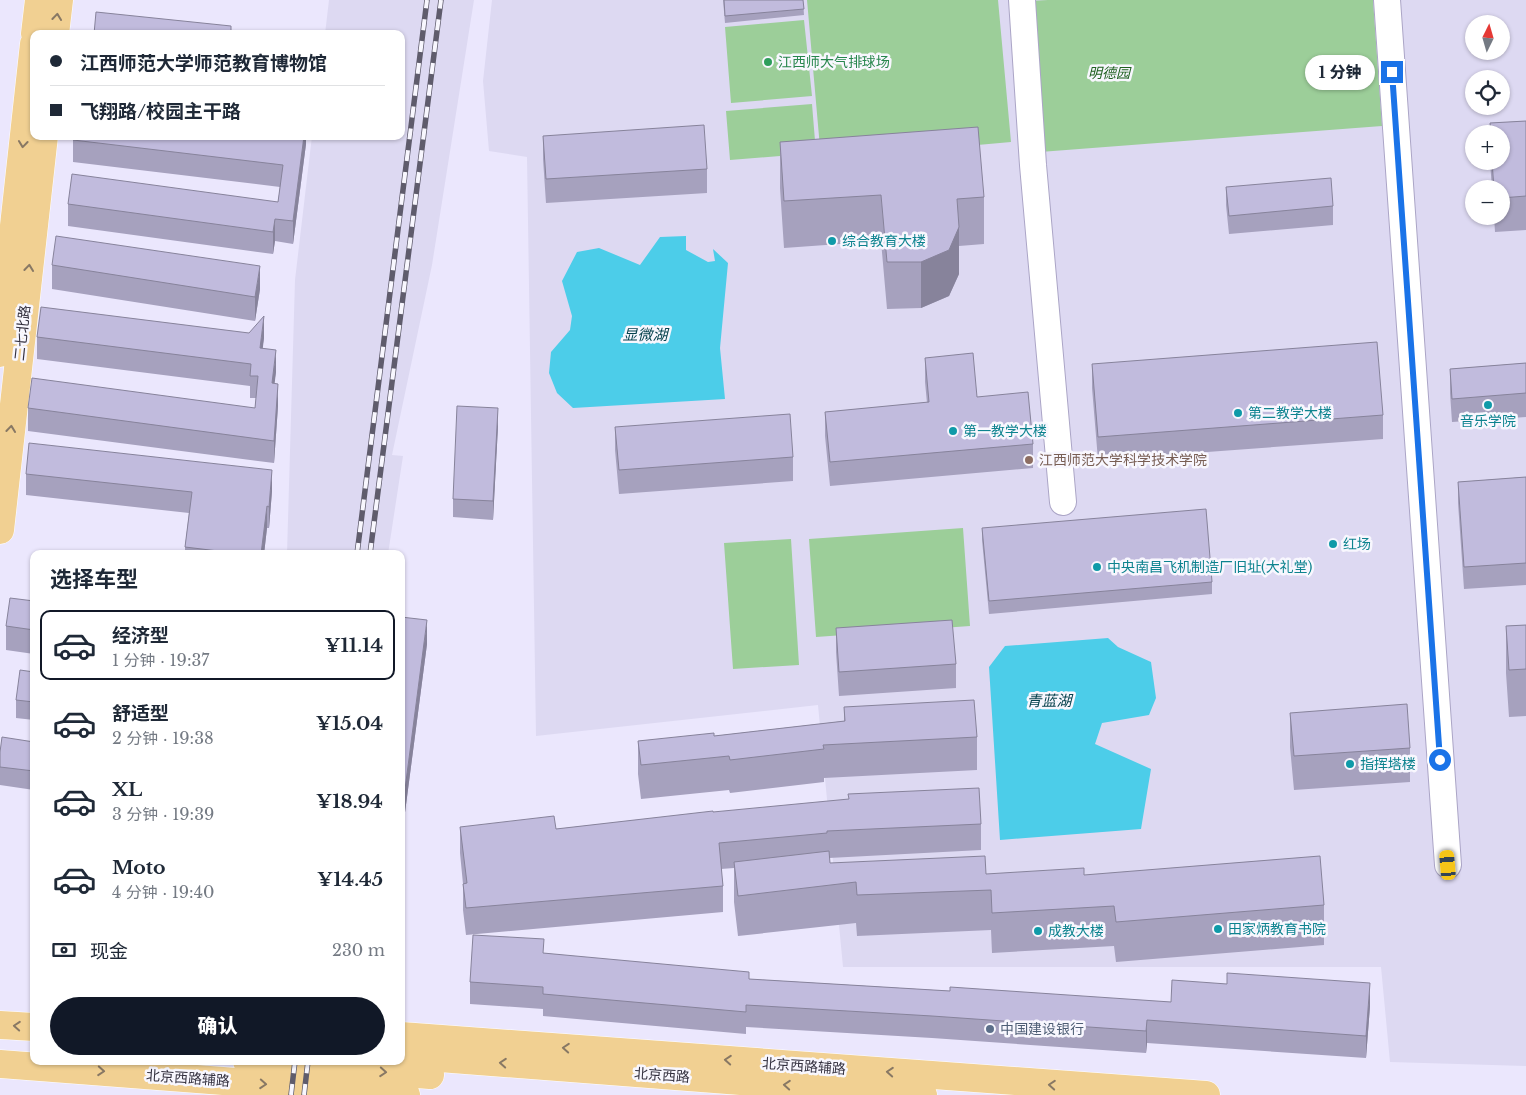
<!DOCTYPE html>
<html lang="zh">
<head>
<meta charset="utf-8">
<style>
  :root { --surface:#fff; --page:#f6f6f7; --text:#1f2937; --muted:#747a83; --line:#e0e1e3; --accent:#111827 }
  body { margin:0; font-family:"Libre Baskerville","Noto Sans SC",serif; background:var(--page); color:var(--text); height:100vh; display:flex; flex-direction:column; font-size:19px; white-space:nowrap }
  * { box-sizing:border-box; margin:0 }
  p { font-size:16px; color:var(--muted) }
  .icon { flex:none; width:28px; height:28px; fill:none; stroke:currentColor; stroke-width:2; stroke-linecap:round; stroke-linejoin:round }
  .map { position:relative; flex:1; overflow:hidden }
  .drawer { position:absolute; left:30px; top:550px; width:375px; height:515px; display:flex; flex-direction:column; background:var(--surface); border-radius:10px; box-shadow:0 1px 4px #0004 }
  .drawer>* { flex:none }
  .guide { position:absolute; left:30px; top:30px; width:375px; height:110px; border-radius:10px; box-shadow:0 1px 4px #0004; display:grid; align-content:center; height:110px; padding:0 20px; background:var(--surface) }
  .needle { width:32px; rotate:5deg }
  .fabs { position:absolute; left:1465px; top:15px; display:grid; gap:10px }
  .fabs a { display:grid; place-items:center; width:45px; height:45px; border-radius:50%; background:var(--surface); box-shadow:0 1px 4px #0004; font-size:25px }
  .end { position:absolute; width:22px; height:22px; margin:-11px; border:6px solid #1a73e8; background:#fff; box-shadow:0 0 0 2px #fff }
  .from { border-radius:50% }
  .bubble { position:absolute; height:35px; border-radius:18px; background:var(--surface); box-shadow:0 1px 4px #0004; font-size:16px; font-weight:800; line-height:35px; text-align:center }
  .car { position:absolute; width:15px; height:30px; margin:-15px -8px; border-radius:6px; box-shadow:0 0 4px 1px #0007; background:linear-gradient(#f5c518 24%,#345 0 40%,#f5c518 0 76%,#345 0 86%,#f5c518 0) }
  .guide b { display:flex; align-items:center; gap:18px; height:48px; font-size:19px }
  .guide b+b { border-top:1px solid var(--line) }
  .guide i { width:12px; height:12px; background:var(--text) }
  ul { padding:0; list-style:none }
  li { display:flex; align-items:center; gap:15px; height:70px; margin:0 10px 8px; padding:0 10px; border:2px solid transparent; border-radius:10px }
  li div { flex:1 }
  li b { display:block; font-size:19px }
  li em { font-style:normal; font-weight:800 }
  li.active { border-color:var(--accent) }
  li>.icon { width:45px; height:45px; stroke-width:1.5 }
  h2 { padding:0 20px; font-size:22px; line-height:60px }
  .pay { display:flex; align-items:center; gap:12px; height:55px; padding:0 20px; font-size:19px }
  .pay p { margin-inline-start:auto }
  .primary-button { display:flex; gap:10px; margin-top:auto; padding:10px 20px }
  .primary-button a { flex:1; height:58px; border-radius:30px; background:var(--accent); color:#fff; font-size:20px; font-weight:800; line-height:58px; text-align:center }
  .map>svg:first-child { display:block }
</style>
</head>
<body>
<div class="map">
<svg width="1526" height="1095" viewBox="0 0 1526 1095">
  <rect width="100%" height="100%" fill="#ebe7fd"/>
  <path fill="#ddd9f2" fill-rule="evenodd" d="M329,0H474L432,265L392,455L403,456L388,554H287L295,280L312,136H401V34H325Z
    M492,0H1526V1066L1390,1062L1381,967H843L818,705L536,736L527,157L489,151L483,81ZM1474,24H1501V51H1474ZM1474,79H1501V106H1474ZM1474,134H1501V161H1474ZM1474,189H1501V216H1474Z"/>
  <path fill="#9cce99" d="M807,0H998L1011,142L821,159Z
    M1048,0H1373L1382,126L1040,152L1029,1Z
    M804,20L812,96L731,103L725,27Z
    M812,104L816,153L730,160L726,111Z
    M963,528L970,626L816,637L809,539Z
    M791,539L799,665L733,669L724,543Z"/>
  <path fill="#4ccde9" d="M686,236V250L708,262L715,261L713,249L728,263L720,348L725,399L573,408L557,393L549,373L551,352L570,330L572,316L562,281L577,252L599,248L640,265L660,237Z
    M1108,638L1118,647L1151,662L1156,698L1149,715L1102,723L1095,744L1151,769L1141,829L1000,840L989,667L1005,646Z"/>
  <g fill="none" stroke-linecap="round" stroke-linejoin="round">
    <g stroke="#aba5c6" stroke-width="28">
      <path id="minor" d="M1022,0L1033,165L1063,502
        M1387,0L1448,865"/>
    </g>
    <g stroke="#fff" stroke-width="29">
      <path id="major" d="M35,34L39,0
        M55,34L59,0
        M0,353L34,44
        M0,530L44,136
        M0,1025L34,1027
        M401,1036L1206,1095
        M401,1055L923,1095
        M247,1061L430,1075
        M0,1064L406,1095"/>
    </g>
    <use href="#minor" stroke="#fff" stroke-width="26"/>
    <use href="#major" stroke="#f1d092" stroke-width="28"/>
    <g stroke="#5f5c6c" stroke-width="5.5">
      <path id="rail" d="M357,554L427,0
        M370,554L441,0
        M291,1095L295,1061
        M304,1095L308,1061"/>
    </g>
    <use href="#rail" stroke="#f8f7fe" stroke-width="4" stroke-dasharray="11" stroke-linecap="butt"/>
  </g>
  <path fill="#a6a1be" d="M723,0H803L804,15L725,23Z
    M1526,121V230L1495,232L1494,216H1501V189H1492L1490,161H1501V134H1490V123Z
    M306,136V144L293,244L275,241L273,254L68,226V204L278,202L280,187L73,162V140Z
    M543,136L707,169V193L546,203L543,159Z
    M780,142L984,197V244L959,246V274L949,296L921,308L887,309L881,241L784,248L780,188Z
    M1226,187L1333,206V225L1229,234L1226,205Z
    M52,265L260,289L255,321L52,289Z
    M37,337L264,338L262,349L276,372L274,383L278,406L274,463L28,431V408H255L256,398H250V386L37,359Z
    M925,358L977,397L1033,444V468L830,486L825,436V412L927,403L925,382Z
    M1526,363V417L1452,422L1450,393V369Z
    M1092,364L1383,415V439L1098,460L1092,388Z
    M498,426L493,520L453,517V499Z
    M615,427L793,457V481L619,494L615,450Z
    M26,474L272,491L269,528H267L264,554H185V547L189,513L26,495Z
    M1526,477V585L1464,589L1458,503V482Z
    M982,528L1212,582V594L989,614L982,540Z
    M34,601V654L6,650V626Z
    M401,617L427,644L404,820H401Z
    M1526,625V716L1509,717L1506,673V626Z
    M836,628L956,664V688L839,696L836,652Z
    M34,672V720L16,718V700Z
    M844,707L977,737V770L824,778V782L730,793L729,790L641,799L638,774V741L714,736L844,721Z
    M1290,713L1410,748V782L1294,790L1290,747Z
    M34,742V790L0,785V752Z
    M713,812L981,824V850L829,858L830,863L986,874L1084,875L1324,905V945L1116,962L1114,946L992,953L991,930L857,936L856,923L738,936L734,902V868L721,869L723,886V912L466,935L463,910V884L460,853V827L556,829Z
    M544,953L749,979L950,991L1171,1002L1370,1006L1366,1058L1147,1043L1146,1053L932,1038L746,1027V1034L543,1016V1009L470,1004V982Z"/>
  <path fill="#87839b" d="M304,136H306V144L293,244V221Z
    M275,219V241L273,254V232Z
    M959,227V274L949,296L921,308V262Z
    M260,266V289L255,321V297Z
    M264,316V338L260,371V348Z
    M276,350V372L272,405V383Z
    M278,384V406L274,463V441Z
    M498,408V426L493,520V501Z
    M272,470V491L269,528V507Z
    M267,506V528L264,554H261Z
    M427,620V644L404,820V797Z
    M1370,983V1006L1366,1058V1036Z
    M1147,1020V1043L1146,1053V1031Z"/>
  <path fill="#c1bbdd" stroke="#87839b" d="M724,0H803L804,9L725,16Z
    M96,12L231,26V34H94Z
    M1526,121V196L1501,198V189H1494L1492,161H1501V134H1491L1490,123Z
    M704,125L707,169L546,179L543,136Z
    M978,127L984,197L957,199L959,227L949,250L921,262H887L881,195L784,201L780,142Z
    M73,136H304L293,221L275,219L273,232L68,204L72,174L278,202L283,165L73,140Z
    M1331,178L1333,206L1229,216L1226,187Z
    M56,236L260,266L255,297L52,265Z
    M41,307L249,333L264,316L260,348L276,350L272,383L278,384L274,441L28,408L32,378L255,408L258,376H250L251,364L37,337Z
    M1377,342L1383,415L1098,437L1092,364Z
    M973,353L977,397L1028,392L1033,444L830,462L825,412L929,402L925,358Z
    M1526,363V393L1452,399L1450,369Z
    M457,406L498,408L493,501L453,499Z
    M790,414L793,457L619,470L615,427Z
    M29,443L272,470L269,507L267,506L261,554H243L185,547L192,492L26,474Z
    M1526,477V563L1464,567L1458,482Z
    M1206,509L1212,582L989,601L982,528Z
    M10,598L34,601V630L6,626Z
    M401,617L427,620L404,797L401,796Z
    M952,620L956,664L839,672L836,628Z
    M1526,625V669L1509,670L1506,626Z
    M20,670L34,672V702L16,700Z
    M974,700L977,737L823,745L824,749L730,760L729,756L641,765L638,741L714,733V736L845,721L844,707Z
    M1407,704L1410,748L1294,756L1290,713Z
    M2,737L34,742V771L0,767V752Z
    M979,788L981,824L827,831V833L719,843L723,886L466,908L463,884L467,883L460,827L554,816L556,829L713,811V812L849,799L848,794Z
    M829,851L830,863L985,856L986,874L1084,868V875L1320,856L1324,905L1116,922L1114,906L992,913L991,890L857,895L856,882L738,896L734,862Z
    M473,935L544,939L543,953L749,972V979L950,991V987L1171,1002L1172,980L1227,984V973L1370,983L1366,1036L1147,1020L1146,1031L932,1016L746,1005V1012L543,994V987L470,982Z"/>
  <defs><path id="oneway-chevron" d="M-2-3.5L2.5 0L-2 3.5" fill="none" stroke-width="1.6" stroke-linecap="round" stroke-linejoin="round" transform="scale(1.25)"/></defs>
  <g stroke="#887864">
    <use href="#oneway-chevron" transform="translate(57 17) rotate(-84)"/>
    <use href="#oneway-chevron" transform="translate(23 144) rotate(96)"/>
    <use href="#oneway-chevron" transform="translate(29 268) rotate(-84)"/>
    <use href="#oneway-chevron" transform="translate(11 429) rotate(-84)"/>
    <use href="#oneway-chevron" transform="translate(17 1026) rotate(-176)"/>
    <use href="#oneway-chevron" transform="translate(566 1048) rotate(-176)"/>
    <use href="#oneway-chevron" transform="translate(728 1060) rotate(-176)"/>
    <use href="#oneway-chevron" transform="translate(503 1063) rotate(-176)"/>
    <use href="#oneway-chevron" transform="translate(101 1071) rotate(4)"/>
    <use href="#oneway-chevron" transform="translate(383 1072) rotate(4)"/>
    <use href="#oneway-chevron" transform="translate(890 1072) rotate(-176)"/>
    <use href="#oneway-chevron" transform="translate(263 1084) rotate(4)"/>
    <use href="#oneway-chevron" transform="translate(787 1085) rotate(-176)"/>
    <use href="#oneway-chevron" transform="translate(1052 1085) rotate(-176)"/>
  </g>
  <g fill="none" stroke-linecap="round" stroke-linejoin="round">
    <path stroke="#1a73e8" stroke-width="6" d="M1392,72L1440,760"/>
  </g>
  <circle fill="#2e9e5b" stroke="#f8f7fe" stroke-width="2" cx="768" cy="62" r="5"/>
  <g fill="#0f9aa8" stroke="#f8f7fe" stroke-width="2">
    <circle cx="832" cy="241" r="5"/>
    <circle cx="1488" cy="405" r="5"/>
    <circle cx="1238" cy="413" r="5"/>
    <circle cx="953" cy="431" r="5"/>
    <circle cx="1333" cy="544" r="5"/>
    <circle cx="1097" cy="567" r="5"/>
    <circle cx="1350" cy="764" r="5"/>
    <circle cx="1218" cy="929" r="5"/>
    <circle cx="1038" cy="931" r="5"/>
  </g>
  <circle fill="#8d6e63" stroke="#f8f7fe" stroke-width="2" cx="1029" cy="460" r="5"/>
  <circle fill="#5c6f8a" stroke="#f8f7fe" stroke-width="2" cx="990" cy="1029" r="5"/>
  <g text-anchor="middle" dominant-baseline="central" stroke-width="5" stroke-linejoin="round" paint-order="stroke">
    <g font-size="14" fill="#27864d" stroke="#f8f7fe" text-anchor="start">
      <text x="778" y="62">江西师大气排球场</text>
    </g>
    <g font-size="14" font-style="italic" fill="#1f6120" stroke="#f8f7fe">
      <text x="1109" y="73">明德园</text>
    </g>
    <g font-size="14" fill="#0d838f" stroke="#f8f7fe" text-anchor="start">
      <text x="842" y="241">综合教育大楼</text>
      <text x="1248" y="413">第二教学大楼</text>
      <text x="1488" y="421" text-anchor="middle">音乐学院</text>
      <text x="963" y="431">第一教学大楼</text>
      <text x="1343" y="544">红场</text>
      <text x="1107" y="567">中央南昌飞机制造厂旧址(大礼堂)</text>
      <text x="1360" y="764">指挥塔楼</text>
      <text x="1228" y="929">田家炳教育书院</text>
      <text x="1048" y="931">成教大楼</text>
    </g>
    <g font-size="14" fill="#33303e" stroke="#f8f7fe">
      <text transform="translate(22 333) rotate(-84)">二七北路</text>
      <text transform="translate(804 1066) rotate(4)">北京西路辅路</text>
      <text transform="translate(662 1075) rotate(4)">北京西路</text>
      <text transform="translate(188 1078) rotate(4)">北京西路辅路</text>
    </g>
    <g font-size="14" fill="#785e54" stroke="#f8f7fe" text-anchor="start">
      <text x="1039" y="460">江西师范大学科学技术学院</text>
    </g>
    <g font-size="14" fill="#4e5e75" stroke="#f8f7fe" text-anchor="start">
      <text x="1000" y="1029">中国建设银行</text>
    </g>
    <g font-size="15" font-style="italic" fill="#07424e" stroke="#f8f7fe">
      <text x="645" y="334">显微湖</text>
      <text x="1049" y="700">青蓝湖</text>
    </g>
  </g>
</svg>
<div class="fabs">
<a><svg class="needle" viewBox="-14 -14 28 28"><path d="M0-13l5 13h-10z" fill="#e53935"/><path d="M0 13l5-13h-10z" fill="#747a83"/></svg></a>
<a><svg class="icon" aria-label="locate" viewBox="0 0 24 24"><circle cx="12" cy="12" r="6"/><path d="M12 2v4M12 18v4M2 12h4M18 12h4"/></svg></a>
<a>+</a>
<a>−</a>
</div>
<i class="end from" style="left:1440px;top:760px"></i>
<i class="end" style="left:1392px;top:72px"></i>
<div class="bubble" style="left:1305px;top:55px;width:70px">1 分钟</div>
<i class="car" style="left:1448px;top:865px;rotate:355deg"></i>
<div class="guide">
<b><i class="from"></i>江西师范大学师范教育博物馆</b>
<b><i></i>飞翔路/校园主干路</b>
</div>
<section class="drawer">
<h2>选择车型</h2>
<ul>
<li class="active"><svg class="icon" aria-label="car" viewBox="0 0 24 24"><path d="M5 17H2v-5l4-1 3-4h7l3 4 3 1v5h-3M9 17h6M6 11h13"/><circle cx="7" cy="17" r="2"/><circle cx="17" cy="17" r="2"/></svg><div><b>经济型</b><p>1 分钟 · 19:37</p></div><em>¥11.14</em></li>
<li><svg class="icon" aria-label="car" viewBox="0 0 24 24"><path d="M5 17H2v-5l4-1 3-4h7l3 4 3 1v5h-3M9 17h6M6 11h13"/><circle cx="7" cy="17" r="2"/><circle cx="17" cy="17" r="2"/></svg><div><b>舒适型</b><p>2 分钟 · 19:38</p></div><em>¥15.04</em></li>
<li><svg class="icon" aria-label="car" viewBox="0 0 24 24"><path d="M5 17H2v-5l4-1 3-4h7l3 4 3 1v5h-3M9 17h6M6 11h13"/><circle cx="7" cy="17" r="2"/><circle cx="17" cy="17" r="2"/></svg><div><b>XL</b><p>3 分钟 · 19:39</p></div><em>¥18.94</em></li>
<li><svg class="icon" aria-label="car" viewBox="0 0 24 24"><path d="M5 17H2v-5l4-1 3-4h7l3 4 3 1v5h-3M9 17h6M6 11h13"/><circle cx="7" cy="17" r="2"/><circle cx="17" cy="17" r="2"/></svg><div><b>Moto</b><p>4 分钟 · 19:40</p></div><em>¥14.45</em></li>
</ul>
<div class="pay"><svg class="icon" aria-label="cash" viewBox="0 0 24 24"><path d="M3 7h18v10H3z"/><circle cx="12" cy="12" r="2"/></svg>现金<p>230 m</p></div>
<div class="primary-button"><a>确认</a></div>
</section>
</div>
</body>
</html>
